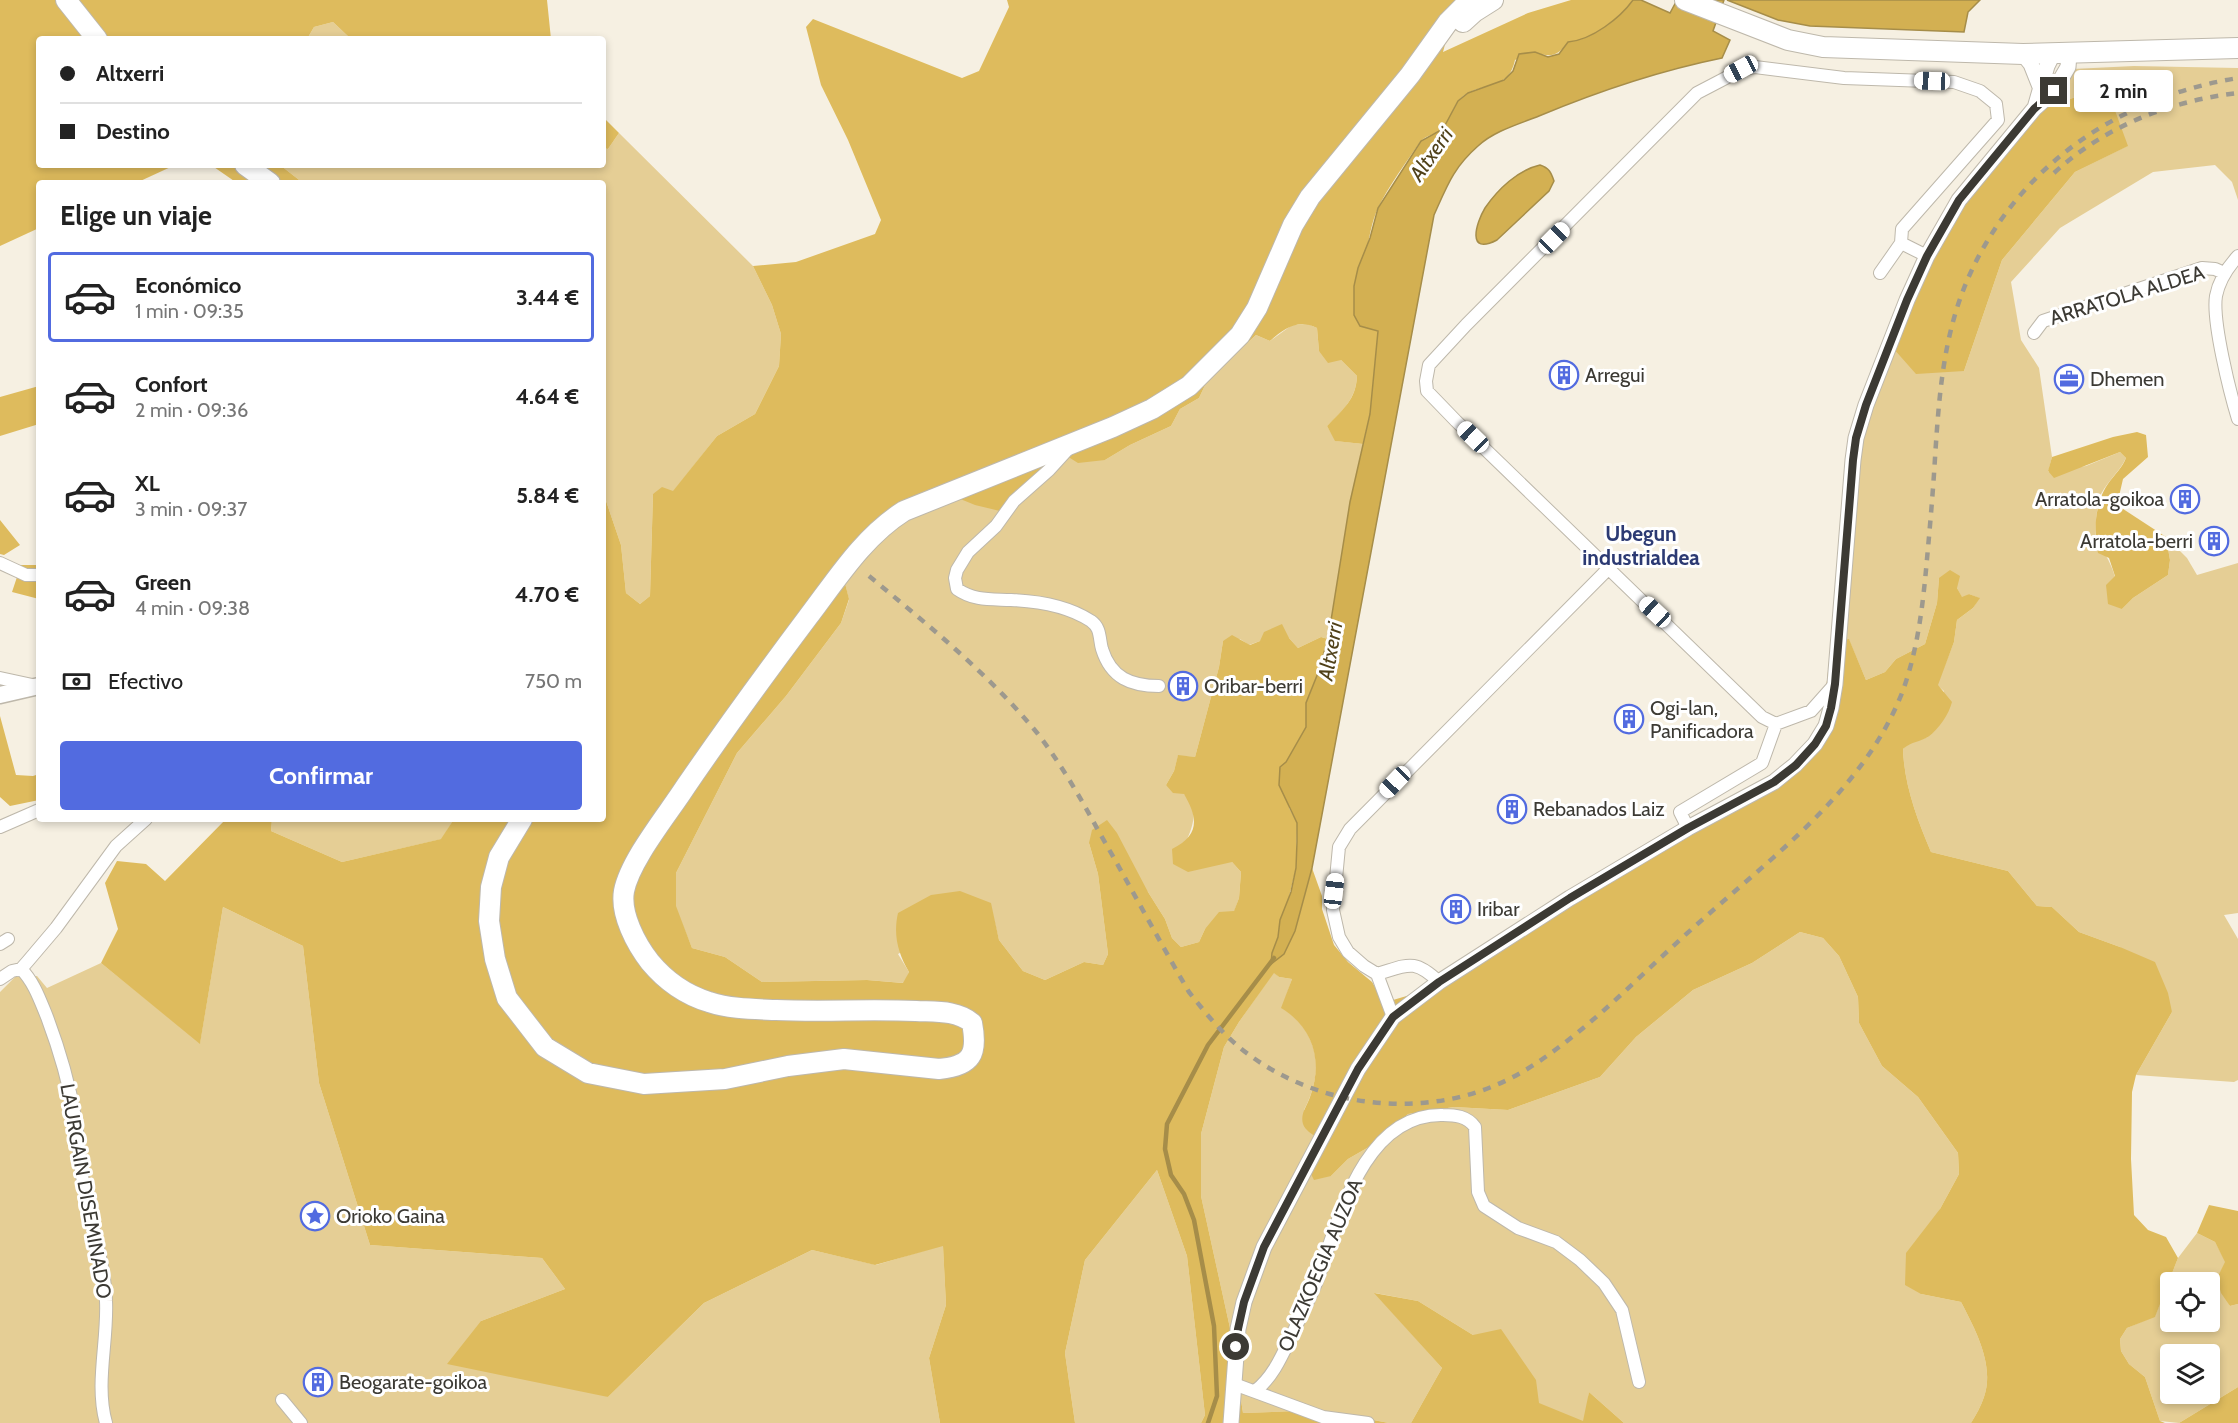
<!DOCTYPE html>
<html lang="es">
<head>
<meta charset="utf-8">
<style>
  :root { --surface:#fff; --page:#f2f2f2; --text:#222; --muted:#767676; --line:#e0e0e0; --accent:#526be0 }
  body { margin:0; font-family:Cabin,sans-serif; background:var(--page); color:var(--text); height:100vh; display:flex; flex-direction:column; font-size:22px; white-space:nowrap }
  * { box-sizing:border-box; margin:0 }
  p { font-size:20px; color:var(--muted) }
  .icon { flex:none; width:33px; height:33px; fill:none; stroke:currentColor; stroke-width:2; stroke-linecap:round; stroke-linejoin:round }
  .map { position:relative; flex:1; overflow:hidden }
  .sheet { position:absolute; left:36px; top:180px; width:570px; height:642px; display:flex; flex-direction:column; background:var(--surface); border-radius:6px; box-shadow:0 3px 9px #0003 }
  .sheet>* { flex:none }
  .top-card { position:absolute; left:36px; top:36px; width:570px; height:132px; border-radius:6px; box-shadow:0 3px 9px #0003; display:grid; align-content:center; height:132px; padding:0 24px; background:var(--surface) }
  .tools { position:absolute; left:2160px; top:1272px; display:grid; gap:12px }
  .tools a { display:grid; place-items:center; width:60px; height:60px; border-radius:6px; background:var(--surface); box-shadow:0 3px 9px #0003; font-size:30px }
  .end { position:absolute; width:27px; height:27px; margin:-14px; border:8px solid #3c3a34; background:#fff; box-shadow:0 0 0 3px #fff }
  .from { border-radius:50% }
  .bubble { position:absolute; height:42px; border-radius:6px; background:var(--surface); box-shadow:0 3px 9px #0003; font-size:20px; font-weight:700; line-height:42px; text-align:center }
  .car { position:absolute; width:18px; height:36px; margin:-18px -9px; border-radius:8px; box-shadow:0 0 4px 2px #0007; background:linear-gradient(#fff 24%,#345 0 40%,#fff 0 76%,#345 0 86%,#fff 0) }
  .top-card b { display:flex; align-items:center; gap:21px; height:57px; font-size:22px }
  .top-card b+b { border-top:2px solid var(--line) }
  .top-card i { width:15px; height:15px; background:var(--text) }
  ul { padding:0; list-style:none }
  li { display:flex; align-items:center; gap:18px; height:90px; margin:0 12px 9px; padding:0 12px; border:3px solid transparent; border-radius:6px }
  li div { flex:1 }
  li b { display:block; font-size:22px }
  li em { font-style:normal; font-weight:700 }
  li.active { border-color:var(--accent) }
  li>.icon { width:54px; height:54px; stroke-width:1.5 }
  h2 { padding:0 24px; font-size:27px; line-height:72px }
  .pay { display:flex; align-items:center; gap:15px; height:66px; padding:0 24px; font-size:22px }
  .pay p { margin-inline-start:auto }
  .cta { display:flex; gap:12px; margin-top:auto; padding:12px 24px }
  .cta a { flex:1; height:69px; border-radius:6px; background:var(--accent); color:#fff; font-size:24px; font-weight:700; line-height:69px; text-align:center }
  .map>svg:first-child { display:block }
</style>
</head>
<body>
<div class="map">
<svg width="2238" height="1423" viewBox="0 0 2238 1423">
  <rect width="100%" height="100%" fill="#f6f0e2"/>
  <path fill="#e5ce95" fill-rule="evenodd" d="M333,22L351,39H307L314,27Z
    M2134,66L2238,68V200L2232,182L2215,165L2153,172L2060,228L2011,282L2021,340L2039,368L2052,457L2048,472L2086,466L2120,452L2126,458C2119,473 2104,484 2099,499C2096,512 2096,526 2095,539C2114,565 2116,577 2122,609L2133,598L2168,575L2170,560L2166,537L2187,558L2197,575L2238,563V913L2224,915L2238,939V1080L2234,1082L2136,1075L2172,1012L2120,947L2079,932L2052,907L2037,906L2008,871L1931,852C1917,819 1904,784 1903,749L1910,743L1928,737L1944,691L1937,685L1954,642L1957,620L1973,608L1979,598L1969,594L1962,598L1957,588L1939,578L1937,603L1925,644L1896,659L1885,672L1866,680L1849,640L1831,643L1853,421L1885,339L1964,371L2002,260L2075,172L2127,146L2086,94L2050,105L2062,90L2073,69Z
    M619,133L753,266L772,305L781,334L779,366L755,414L717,436L673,492L653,494L650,596L640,604L626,593L621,545L603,492V183H303L280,165H603V148L608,149Z
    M1308,324L1317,328L1319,351L1341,360L1357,376C1356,399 1343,410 1327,426L1336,441L1363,444L1350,502L1328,639L1321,637L1298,648L1289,638L1260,641L1249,645L1240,639L1223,641L1219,667L1195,757L1178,756L1174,771L1166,785C1171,787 1179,790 1183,793C1200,808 1193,826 1186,842L1232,862L1241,872L1239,898L1234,912L1205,929L1199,942L1181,947L1172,938L1165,919L1148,892L1089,843L1098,874L1108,954L1103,965L1084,962L1045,980L1023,971L999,940L990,903L898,954L909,972L904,983L867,980L762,982L725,957L692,948L675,906L676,873L737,753L786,696L841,623L849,600L845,583L866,552L891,527L953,496L1036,481L1070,458L1105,460L1130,445L1171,426L1180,409L1199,398L1208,379L1256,335L1270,341L1292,325Z
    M272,819H454L442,839L342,862L271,831Z
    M223,907L303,946L319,1083L370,1245L542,1258L565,1289L481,1321L608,1397L704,1303L812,1250L876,1265L943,1245L946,1305L929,1358L940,1423H0V992L15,977L37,976L47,988L101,963L200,1043Z
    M1800,932L1823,938L1839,956L1858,997L1859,1023L1882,1066L1918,1097L1958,1153L1959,1174L1940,1209L1921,1294L1961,1302C1975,1329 1995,1365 1984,1397C1981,1406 1976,1415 1971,1423H1624L1589,1392L1585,1423H1523L1473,1335L1418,1301L1375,1293L1442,1368L1411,1423H1389L1321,1410L1243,1413L1230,1328L1201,1196V1134L1224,1047L1239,1022L1274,972L1279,977L1292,979L1282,1008C1320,1032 1324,1072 1304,1110L1331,1176L1348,1159L1381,1140L1408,1114L1454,1107L1508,1110L1600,1077L1636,1037L1693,990L1752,963Z
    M1157,1170L1187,1256L1205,1415L1201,1423H1075L1065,1353L1085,1260Z
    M2197,1233L2215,1242L2226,1262L2217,1278L2230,1306L2238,1304V1387L2179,1423L2160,1421L2145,1377L2129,1364L2121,1351L2120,1339L2127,1328L2155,1316L2178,1258ZM2170,1282H2210V1322H2170ZM2170,1354H2210V1394H2170Z"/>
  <path fill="#debb5d" d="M0,0H547L551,39H351L333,22L314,27L307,39H39V165H175L136,183H39V228L0,246Z
    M1007,0H1462L1454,10L1443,52L1528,13L1571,0H1633C1620,18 1592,40 1568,43C1557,56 1551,58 1535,52L1515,60C1508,94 1477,80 1459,100C1452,108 1450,120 1443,128C1437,135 1426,134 1420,142C1407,161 1388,187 1378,208C1364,239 1364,291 1360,326L1378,331L1370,414L1363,444L1335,441L1327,426C1343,409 1356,400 1357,376L1341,360L1328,363L1319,351L1317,328C1298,319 1285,328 1270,341L1256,335L1208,379L1199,398L1180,409L1171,426L1130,445L1105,460L1078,463L1070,458L1036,481L1000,511L975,505L953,496L918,510L866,552L845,583L849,599L841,623L786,696L737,753L676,873V906L692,948L725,957L762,982L867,980L903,983L909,972C898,953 893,935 898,913L931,895L960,891L991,903L999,940L1023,971L1045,980L1084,962L1103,965L1108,954L1098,874L1089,843L1092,830L1107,820L1117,833L1148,892L1165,919L1172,938L1181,947L1199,942L1205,929L1219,912L1234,911L1239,898L1241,872L1232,862L1188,872L1173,864L1172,849C1200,835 1198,818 1184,794L1173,793L1166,785L1174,771L1178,755L1195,757L1219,667L1223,641L1232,635L1250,645L1260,641L1264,632L1282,624L1289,638L1298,648L1321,637L1328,639L1318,673L1306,703V727L1286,762L1289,808L1297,823L1296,868L1287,905L1280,920L1278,937L1272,953L1284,954L1295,931L1312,868L1322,896V909L1334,945L1348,962L1372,982L1381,997L1393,1000L1410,995L1765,780C1780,769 1796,758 1809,744C1825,725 1828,668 1831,643L1849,639L1866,680L1885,672L1896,659L1925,644L1937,603L1939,578L1950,570L1960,576L1957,588L1962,597L1969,594L1980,598L1973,608L1957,620L1954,642L1938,685L1952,702C1949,714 1939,729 1928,737C1920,742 1912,741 1903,749C1904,784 1917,819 1931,852L2008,871L2037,906L2052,907L2079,932L2120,947L2155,962L2168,993L2172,1012L2136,1075L2132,1092L2131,1159L2134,1215L2148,1230L2166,1237L2178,1258L2155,1317L2127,1328L2120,1339L2121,1351L2129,1364L2145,1377L2160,1421L2165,1423H1971C1976,1415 1981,1406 1984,1397C1995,1365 1975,1329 1961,1302L1921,1294L1905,1285L1906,1253L1940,1209L1959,1174L1958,1153L1918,1097L1882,1066L1859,1023L1858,997L1839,956L1823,938L1800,932L1752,963L1693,990L1636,1037L1600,1077L1508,1110L1454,1107L1408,1114L1381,1140L1348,1159L1331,1176L1314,1180L1311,1174L1316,1137C1312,1134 1305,1130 1303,1124C1300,1114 1307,1106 1310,1097C1323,1062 1314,1028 1281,1008L1292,979L1279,977L1274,973L1239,1022L1224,1047L1201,1134V1196L1230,1328L1243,1413L1321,1410L1389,1423H1201L1205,1415L1187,1256L1157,1170L1085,1260L1065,1353L1075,1423H940L929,1358L946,1305L943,1246L875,1265L812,1250L704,1303L608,1397L447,1364L481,1321L565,1289L542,1258L370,1245L319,1083L303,946L223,907L200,1044L101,963L118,929L105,883L117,861L146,864L165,881L226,819H272L271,831L342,862L441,839L454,819H603V492L621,545L626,593L640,604L650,596L653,494L662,487L673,491L717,436L755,414L779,366L781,334L772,305L753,266L796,262L875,234L881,220L848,140L821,85L806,27L813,19L962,78L979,71L1009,7Z
    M2086,94L2113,105L2128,146L2075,172L2002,260L1964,371L1916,374L1885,339L1927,241L1964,182L2050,105Z
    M603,117L619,133L608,149L603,148Z
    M211,165H280L303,183H237Z
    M39,386V424L0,436V397Z
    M2137,432L2146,435L2148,457L2123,479L2117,505L2166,537L2170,560L2168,575L2133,598L2122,609L2108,604L2106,585L2115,576L2109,558L2098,553C2093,530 2095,500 2110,481C2116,473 2122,468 2126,458L2120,452L2054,478L2048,471L2052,457L2113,437Z
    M0,520L20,545L4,555L0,554Z
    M21,565H39V599L12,592Z
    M0,716L16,775L33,776L39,774V800L10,806L0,797Z
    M2209,1205L2238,1211V1304L2230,1306L2221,1293L2217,1278L2225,1262L2215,1242L2197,1233Z
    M1374,1293L1418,1301L1473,1335L1501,1329L1536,1380L1539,1403L1583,1421L1589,1392L1624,1423H1411L1442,1368Z
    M2238,1387V1423H2179Z"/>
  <path fill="#d3b052" stroke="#a68d49" stroke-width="1.5" d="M1633,0H1641L1670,13L1677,0H1724L1713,31L1730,40L1722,58C1658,71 1599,91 1539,116C1519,124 1494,131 1478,146C1453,168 1447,186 1434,215L1312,868L1295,931L1284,954L1271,964L1272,953L1278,937L1280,920L1291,892L1296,868L1297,842V823L1279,785L1280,767L1286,762L1306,727V703L1318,673L1328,639L1350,502L1370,414L1378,331L1360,326L1354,315V286L1358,268L1370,238L1378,208L1421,141L1443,129L1458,101L1468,93L1504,80L1513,71L1519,54L1535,52L1548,57L1559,54L1568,42C1592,40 1620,18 1633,0Z
    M1727,0H1980L1968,12L1964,32L1810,26L1778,20Z
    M1540,165C1549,168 1551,172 1554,181L1549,191L1497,240C1466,256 1476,223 1485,208C1498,189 1518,170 1540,165Z"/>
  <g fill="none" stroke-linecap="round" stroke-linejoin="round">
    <path stroke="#a68d49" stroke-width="4.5" d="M1208,1423L1217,1396L1214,1326L1194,1220L1184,1194L1171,1175L1165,1149L1167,1124L1208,1045L1274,958"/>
    <g stroke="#beb8ab" stroke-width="14">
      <path id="minor" d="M2238,256C2227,268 2219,280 2216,296C2212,321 2230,393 2238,419
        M1880,273L1901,243
        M2034,333L2043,321L2202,268L2215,269L2224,273
        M1070,447L1049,470L1014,501L996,526L968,552L957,570L955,578L957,589C974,601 991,599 1011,600C1037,601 1068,606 1091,621C1101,628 1099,638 1102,649C1111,678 1131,686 1159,686
        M0,563L26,575H39
        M0,678L37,686
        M1835,684L1811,711L1776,724L1762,717L1456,421L1427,391L1426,381L1429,365L1466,325L1697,93L1741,70L1755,67L1844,78L1954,82L1980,91L1996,104L1998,120L1902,229L1901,243L1927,256
        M0,827L39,810
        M1688,828L1680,812L1762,763L1776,724
        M0,944L8,939
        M21,969C34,982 40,1000 47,1017C59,1049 69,1083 75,1117C79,1143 80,1169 85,1194C92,1229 105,1265 106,1301C108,1341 95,1384 106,1423
        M1377,974C1408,965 1414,958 1439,982
        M0,979L12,971L21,969L28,961L56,928L116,846L146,819
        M1393,1017L1377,974L1364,966L1348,952L1339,937L1333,910L1339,847L1350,829L1609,568
        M1234,1384L1323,1417L1368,1423
        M1255,1391C1272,1378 1281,1358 1290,1339C1299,1320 1309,1300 1317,1281C1338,1222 1363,1113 1443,1115C1455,1115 1467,1116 1475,1127L1478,1192L1484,1206L1518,1228L1556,1242L1580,1260L1604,1283L1622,1310L1639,1382
        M282,1400L301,1423"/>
    </g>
    <g stroke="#beb8ab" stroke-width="17">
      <path id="tertiary" d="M2023,54L2031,64L2041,89
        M2035,108L2047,66L2053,54
        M1231,1423L1238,1329L1244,1302L1264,1247L1358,1069L1393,1017L1439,982L1570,898L1688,828L1774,782L1795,765L1815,744L1826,726L1831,708L1835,684L1853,460L1856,438L1866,405L1907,300L1927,256L1959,200L2034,109L2054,91L2068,67L2069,54"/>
    </g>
    <g stroke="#beb8ab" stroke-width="19">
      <path id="secondary" d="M0,695L39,686"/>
    </g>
    <g stroke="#beb8ab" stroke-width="22">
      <path id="trunk" d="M66,0L97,39
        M1685,0L1788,40L1823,47L2023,54L2238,48
        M1463,22L1474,12L1493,0
        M245,165L270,183
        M522,819L499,857L491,887L489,921L495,959L507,998L545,1047L588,1073L644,1084L725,1079L788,1066L844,1059L939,1069C972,1066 978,1054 972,1023C957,1010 935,1012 916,1011C869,1009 823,1012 776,1010C754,1009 730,1009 709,1002C686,995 665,980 650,962C636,944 620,914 624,891C630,860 668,814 686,786C725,729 766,673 808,617C837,579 863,537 904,511L1113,427L1152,409L1189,386L1240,335L1257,308L1293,225L1310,197L1410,75L1448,22L1470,0"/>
    </g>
    <use href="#minor" stroke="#fff" stroke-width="12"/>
    <use href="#tertiary" stroke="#fff" stroke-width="15"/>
    <use href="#secondary" stroke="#fff" stroke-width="16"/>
    <use href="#trunk" stroke="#fff" stroke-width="20"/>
    <path stroke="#9d998e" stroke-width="4.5" stroke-dasharray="8 8" stroke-linecap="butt" d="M2054,173C2105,126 2170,101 2238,93
      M869,576C928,625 989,674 1038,734C1061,764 1080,797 1098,830C1129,884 1158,939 1189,992C1207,1015 1225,1037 1248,1054C1330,1115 1449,1122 1535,1064C1596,1024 1647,968 1702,920C1777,853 1864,789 1902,693C1918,650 1923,604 1927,559C1930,526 1933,492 1935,458C1940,381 1945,313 1985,245C2039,151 2133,95 2238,78"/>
  </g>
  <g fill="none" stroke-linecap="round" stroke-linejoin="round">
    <path stroke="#3c3a34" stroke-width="8" d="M1236,1347L1238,1329L1244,1302L1264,1247L1358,1069L1393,1017L1439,982L1570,898L1688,828L1774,782L1796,765L1815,744L1826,726L1831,708L1835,684L1853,460L1856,438L1866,405L1907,300L1927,256L1959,200L2034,109L2054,91"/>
  </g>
  <defs>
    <g id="building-ring" transform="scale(1.5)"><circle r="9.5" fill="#fff" stroke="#526be0" stroke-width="1.5"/><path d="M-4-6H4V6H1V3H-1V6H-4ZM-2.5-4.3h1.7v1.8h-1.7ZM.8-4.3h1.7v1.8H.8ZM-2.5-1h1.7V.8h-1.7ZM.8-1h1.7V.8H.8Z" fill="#526be0"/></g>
    <g id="office-ring" transform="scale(1.5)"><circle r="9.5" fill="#fff" stroke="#526be0" stroke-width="1.5"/><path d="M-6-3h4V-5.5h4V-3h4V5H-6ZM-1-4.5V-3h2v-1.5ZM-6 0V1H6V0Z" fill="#526be0"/></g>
    <g id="sight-ring" transform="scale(1.5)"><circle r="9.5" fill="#fff" stroke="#526be0" stroke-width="1.5"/><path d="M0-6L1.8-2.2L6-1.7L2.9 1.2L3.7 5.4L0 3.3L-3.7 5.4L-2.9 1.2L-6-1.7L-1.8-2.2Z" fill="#526be0"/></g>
  </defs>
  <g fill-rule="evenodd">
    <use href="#building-ring" x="1564" y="375"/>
    <use href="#office-ring" x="2069" y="379"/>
    <use href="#building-ring" x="2185" y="499"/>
    <use href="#building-ring" x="2214" y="541"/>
    <use href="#building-ring" x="1183" y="686"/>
    <use href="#building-ring" x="1629" y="719"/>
    <use href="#building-ring" x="1512" y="809"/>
    <use href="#building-ring" x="1456" y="909"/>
    <use href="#sight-ring" x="315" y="1216"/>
    <use href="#building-ring" x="318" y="1382"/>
  </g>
  <g text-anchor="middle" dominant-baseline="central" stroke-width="6" stroke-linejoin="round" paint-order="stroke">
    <g font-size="20" fill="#3c3a34" stroke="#fff">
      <text transform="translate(2127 295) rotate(-17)">ARRATOLA ALDEA</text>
      <text transform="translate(86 1191) rotate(80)">LAURGAIN DISEMINADO</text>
      <text transform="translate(1320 1265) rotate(-67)">OLAZKOEGIA AUZOA</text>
    </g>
    <g font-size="20" fill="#3c3a34" stroke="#fff" text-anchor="start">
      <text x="1585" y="375">Arregui</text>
      <text x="2090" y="379">Dhemen</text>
      <text x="2164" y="499" text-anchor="end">Arratola-goikoa</text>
      <text x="2193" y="541" text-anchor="end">Arratola-berri</text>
      <text x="1204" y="686">Oribar-berri</text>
      <text x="1650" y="708">Ogi-lan,<tspan x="1650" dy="23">Panificadora</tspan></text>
      <text x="1533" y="809">Rebanados Laiz</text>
      <text x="1477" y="909">Iribar</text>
      <text x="336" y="1216">Orioko Gaina</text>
      <text x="339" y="1382">Beogarate-goikoa</text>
    </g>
    <g font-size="21" font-style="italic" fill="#504119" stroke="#fff">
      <text transform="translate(1431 154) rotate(-55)">Altxerri</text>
      <text transform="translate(1330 651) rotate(-80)">Altxerri</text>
    </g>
    <g font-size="21" font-weight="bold" fill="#2c3a73" stroke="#fff">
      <text x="1641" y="533">Ubegun<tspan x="1641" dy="24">industrialdea</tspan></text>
    </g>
  </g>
</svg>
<div class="tools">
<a><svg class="icon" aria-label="locate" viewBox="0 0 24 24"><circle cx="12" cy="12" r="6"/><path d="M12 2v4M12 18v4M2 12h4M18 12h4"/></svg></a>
<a><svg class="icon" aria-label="layers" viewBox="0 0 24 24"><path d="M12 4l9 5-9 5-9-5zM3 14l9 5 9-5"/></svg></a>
</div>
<i class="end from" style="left:1236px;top:1347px"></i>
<i class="end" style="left:2054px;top:91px"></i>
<div class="bubble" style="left:2074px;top:70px;width:99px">2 min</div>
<i class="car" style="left:1741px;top:69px;rotate:242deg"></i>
<i class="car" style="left:1932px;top:81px;rotate:272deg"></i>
<i class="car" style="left:1554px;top:238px;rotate:45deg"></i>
<i class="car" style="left:1473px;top:437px;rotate:314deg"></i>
<i class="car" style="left:1655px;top:612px;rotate:313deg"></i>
<i class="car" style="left:1395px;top:782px;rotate:224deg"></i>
<i class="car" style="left:1334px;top:891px;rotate:7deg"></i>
<div class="top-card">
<b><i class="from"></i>Altxerri</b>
<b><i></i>Destino</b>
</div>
<section class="sheet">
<h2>Elige un viaje</h2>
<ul>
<li class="active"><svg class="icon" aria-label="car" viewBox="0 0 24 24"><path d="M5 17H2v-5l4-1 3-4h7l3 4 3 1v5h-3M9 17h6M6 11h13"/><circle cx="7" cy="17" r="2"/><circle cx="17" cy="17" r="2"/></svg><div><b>Económico</b><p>1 min · 09:35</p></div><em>3.44 €</em></li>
<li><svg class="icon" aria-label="car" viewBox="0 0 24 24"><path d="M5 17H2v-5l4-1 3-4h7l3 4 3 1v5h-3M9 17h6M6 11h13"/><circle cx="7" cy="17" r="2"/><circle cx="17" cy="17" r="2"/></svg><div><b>Confort</b><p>2 min · 09:36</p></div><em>4.64 €</em></li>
<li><svg class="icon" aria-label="car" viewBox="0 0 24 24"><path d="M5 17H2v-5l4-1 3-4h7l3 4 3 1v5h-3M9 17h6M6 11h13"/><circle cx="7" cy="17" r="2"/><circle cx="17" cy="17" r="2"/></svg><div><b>XL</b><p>3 min · 09:37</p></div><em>5.84 €</em></li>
<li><svg class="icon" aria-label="car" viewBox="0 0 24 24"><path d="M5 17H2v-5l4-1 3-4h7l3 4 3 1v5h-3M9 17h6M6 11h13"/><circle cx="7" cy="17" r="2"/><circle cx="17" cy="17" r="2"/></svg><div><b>Green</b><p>4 min · 09:38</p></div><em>4.70 €</em></li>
</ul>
<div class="pay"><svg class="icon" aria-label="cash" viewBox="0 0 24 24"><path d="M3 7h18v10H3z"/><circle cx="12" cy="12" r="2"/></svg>Efectivo<p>750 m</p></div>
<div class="cta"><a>Confirmar</a></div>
</section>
</div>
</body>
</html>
